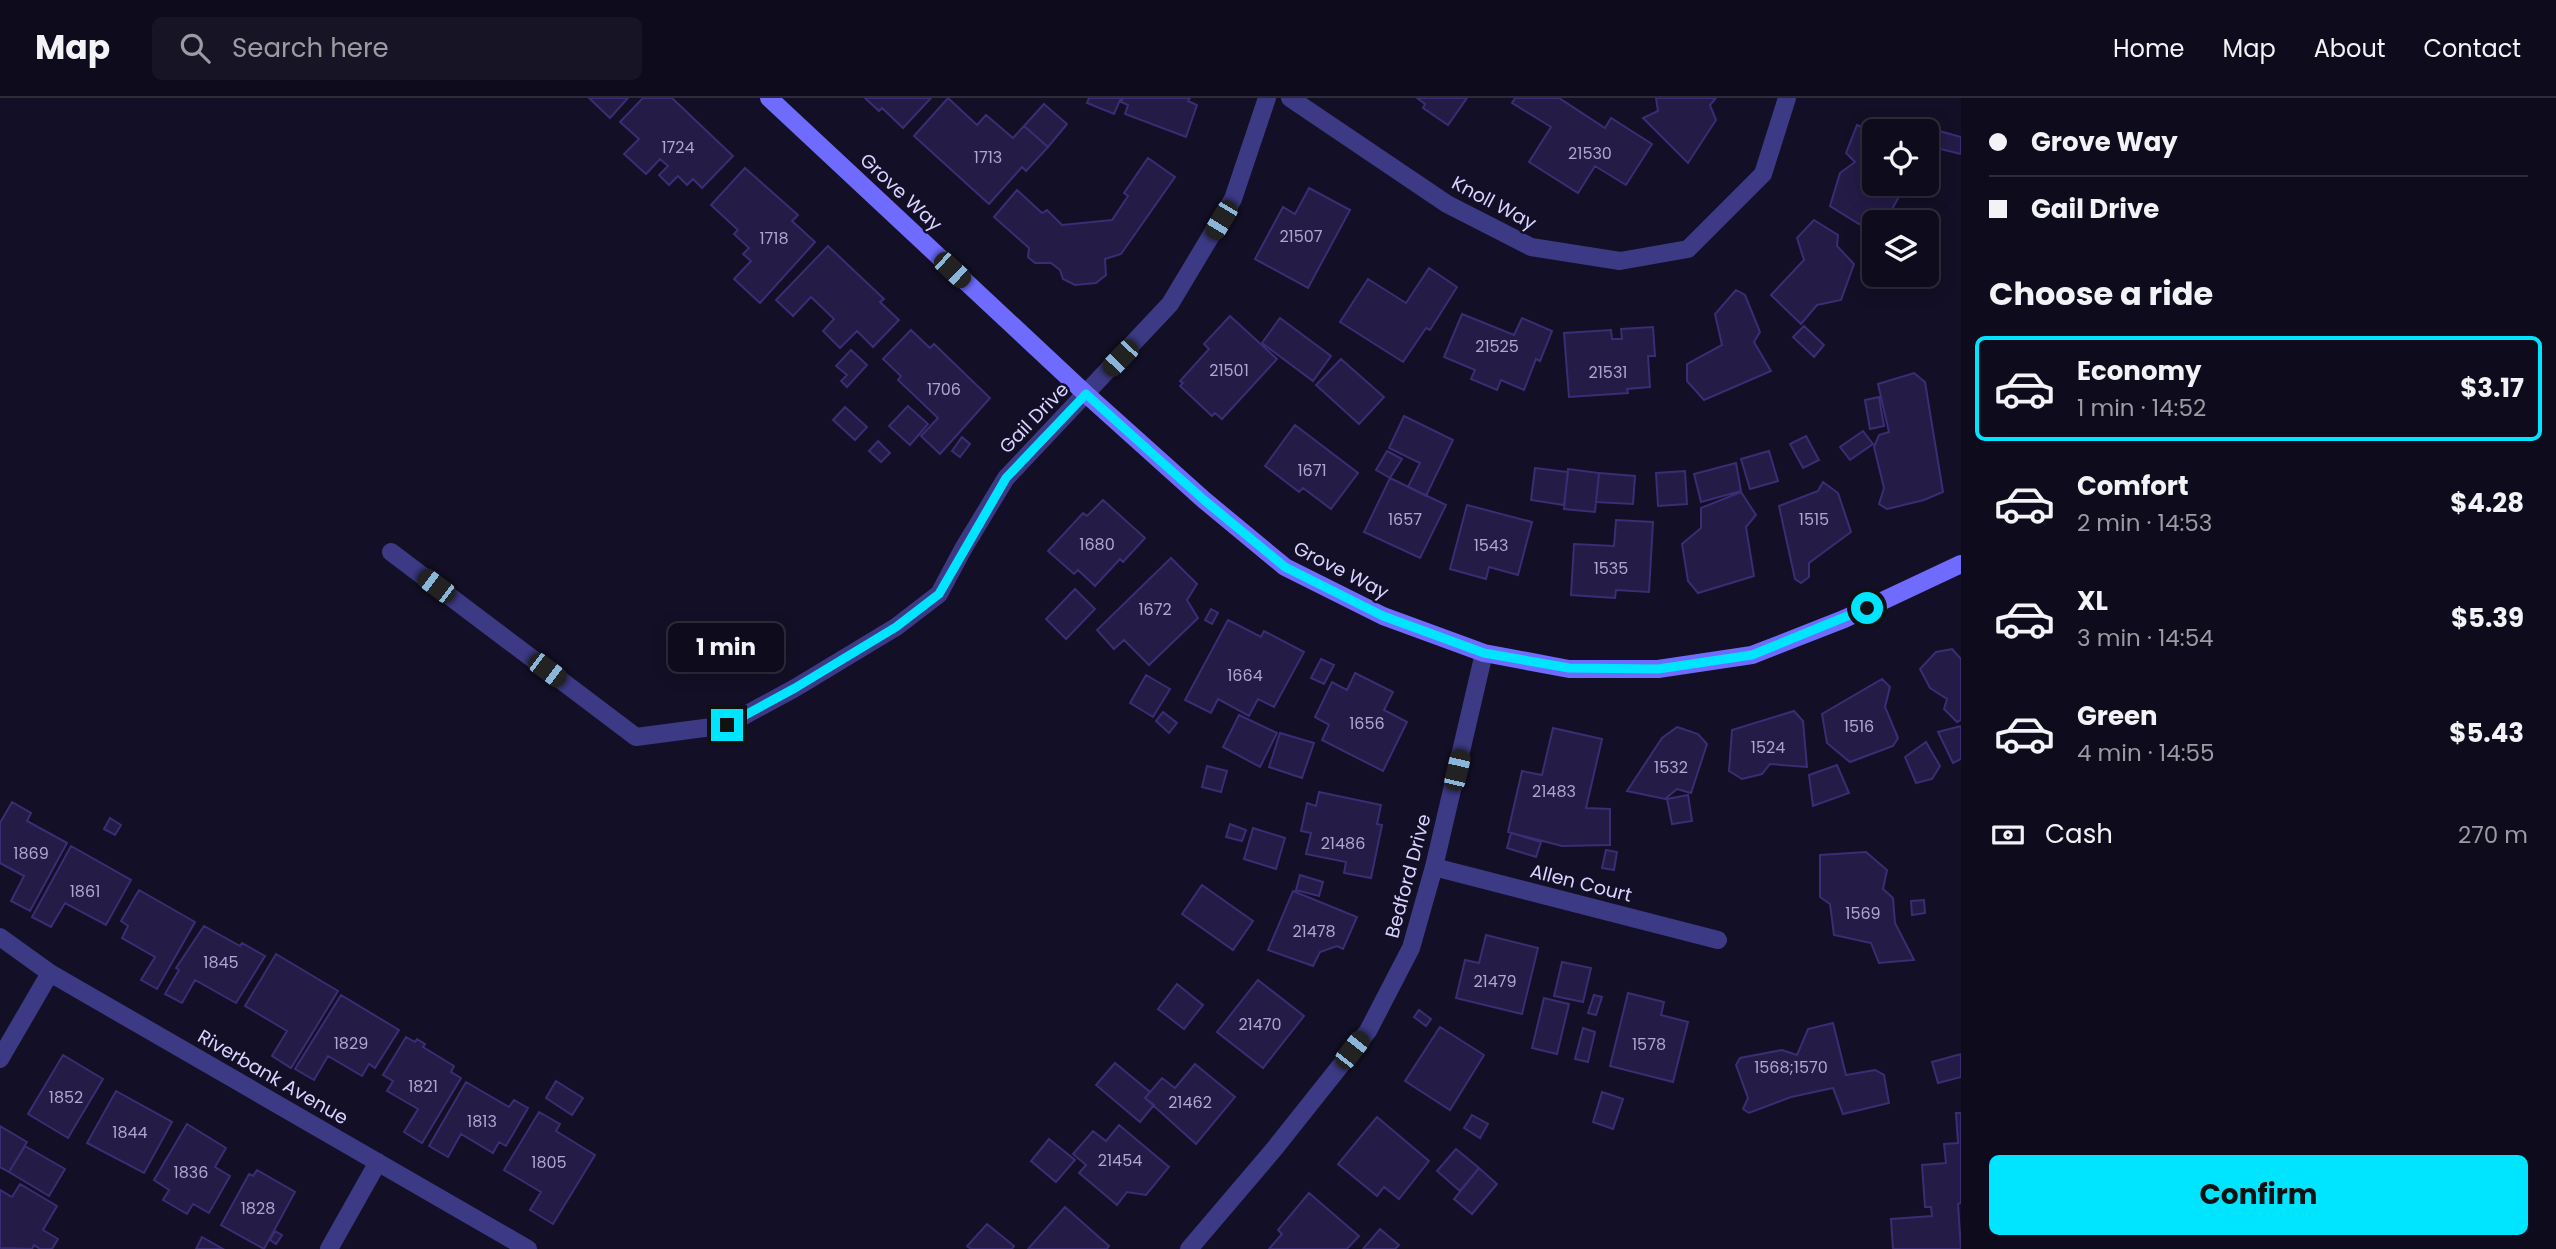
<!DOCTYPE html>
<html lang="en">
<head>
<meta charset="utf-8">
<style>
  :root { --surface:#0e0b1c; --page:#171425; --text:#f1f3f6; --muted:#9b9ba3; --line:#2e2b3b; --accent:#00e5ff }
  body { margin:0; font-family:Poppins,sans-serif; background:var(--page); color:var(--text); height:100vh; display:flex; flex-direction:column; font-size:26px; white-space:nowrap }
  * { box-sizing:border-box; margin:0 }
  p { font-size:23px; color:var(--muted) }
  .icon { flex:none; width:38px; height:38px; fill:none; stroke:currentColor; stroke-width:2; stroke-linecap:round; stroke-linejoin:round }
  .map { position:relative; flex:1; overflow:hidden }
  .side { display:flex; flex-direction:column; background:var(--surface); width:595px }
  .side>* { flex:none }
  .banner { display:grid; align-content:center; height:154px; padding:0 28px; background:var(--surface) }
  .tools { position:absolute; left:1862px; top:21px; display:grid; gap:14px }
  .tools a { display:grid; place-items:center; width:77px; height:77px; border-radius:10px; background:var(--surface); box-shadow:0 4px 18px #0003,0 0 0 2px var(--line); font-size:35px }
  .end { position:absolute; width:32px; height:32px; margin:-16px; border:9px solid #00e5ff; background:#111; box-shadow:0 0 0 4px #111 }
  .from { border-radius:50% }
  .bubble { position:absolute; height:49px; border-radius:10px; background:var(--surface); box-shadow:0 4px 18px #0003,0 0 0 2px var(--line); font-size:23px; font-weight:700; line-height:49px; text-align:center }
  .car { position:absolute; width:21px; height:42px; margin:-21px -10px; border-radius:9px; box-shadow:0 0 5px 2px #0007; background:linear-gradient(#222 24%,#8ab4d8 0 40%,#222 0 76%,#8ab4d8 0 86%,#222 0) }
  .banner b { display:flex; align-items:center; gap:24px; height:66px; font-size:26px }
  .banner b+b { border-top:2px solid var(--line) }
  .banner i { width:18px; height:18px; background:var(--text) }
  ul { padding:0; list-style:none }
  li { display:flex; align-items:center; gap:21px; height:105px; margin:0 14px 10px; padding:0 14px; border:4px solid transparent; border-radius:10px }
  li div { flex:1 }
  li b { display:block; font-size:26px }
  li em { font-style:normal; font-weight:700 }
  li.current { border-color:var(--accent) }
  li>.icon { width:63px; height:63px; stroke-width:1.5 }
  h2 { padding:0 28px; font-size:32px; line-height:84px }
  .pay { display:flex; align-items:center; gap:18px; height:77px; padding:0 28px; font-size:26px }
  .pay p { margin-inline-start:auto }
  .cta { display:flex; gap:14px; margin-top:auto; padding:14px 28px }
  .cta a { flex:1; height:80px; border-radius:10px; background:var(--accent); color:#111; font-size:28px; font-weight:700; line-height:80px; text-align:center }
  header { display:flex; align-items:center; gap:42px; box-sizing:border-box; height:98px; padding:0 35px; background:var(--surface); border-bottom:2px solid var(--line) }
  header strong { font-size:33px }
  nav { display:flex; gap:38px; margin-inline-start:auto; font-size:24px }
  .search { width:490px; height:63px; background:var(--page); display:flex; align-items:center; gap:18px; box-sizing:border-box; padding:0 24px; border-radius:10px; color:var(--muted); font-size:26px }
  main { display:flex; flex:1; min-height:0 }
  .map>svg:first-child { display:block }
</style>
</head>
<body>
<header>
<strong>Map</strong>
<div class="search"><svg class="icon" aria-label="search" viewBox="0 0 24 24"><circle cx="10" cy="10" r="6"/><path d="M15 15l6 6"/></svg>Search here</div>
<nav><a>Home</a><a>Map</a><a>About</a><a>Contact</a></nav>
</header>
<main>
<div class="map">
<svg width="1961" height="1151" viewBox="0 0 1961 1151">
  <rect width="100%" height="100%" fill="#130f26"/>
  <path fill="#241b47" stroke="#3b2d73" stroke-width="2" d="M589,0H628L610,20Z
    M643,0H672L733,58L702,90L693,81L687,87L678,78L669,87L659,77L668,68L660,61L646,76L624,56L639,41L620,24Z
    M865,0H931L903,30L882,10L879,13Z
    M948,0L977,27L986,17L1013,40L1024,28L1048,49L1026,73L1022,69L989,106L914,38Z
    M1089,0H1121L1114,16L1087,5Z
    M1123,0H1190L1188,3L1197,7L1186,39L1125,16L1128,7L1121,4Z
    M1417,0H1467L1448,27L1423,10L1425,6Z
    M1515,0H1559L1605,30L1611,20L1652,46L1626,87L1595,68L1578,95L1529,64L1551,29L1512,5Z
    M1656,0H1716L1710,7L1716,22L1688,65L1643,20L1658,13Z
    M1044,6L1067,26L1048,49L1024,28Z
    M1857,27L1874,34V86H1906L1885,124H1874V129L1859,126L1830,108L1840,75L1855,64L1846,55Z
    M1936,32L1961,39V56L1932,49Z
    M1148,60L1175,79L1121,156L1105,161L1106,177L1096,185L1075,187L1063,181L1060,172L1051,165H1035L1028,159L1029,150L994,119L1017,92L1042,115L1047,112L1062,127L1112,122L1128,98L1124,95Z
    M745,70L798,117L792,123L815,144L760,205L734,181L751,163L743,156L749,150L734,136L738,132L711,107Z
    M1309,90L1350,112L1308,190L1255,161L1283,109L1295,116Z
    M1814,122L1838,137L1837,148L1854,166L1841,202L1817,207L1801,226L1771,197L1804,162L1797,140Z
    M828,148L884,201L880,204L899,222L873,249L857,233L840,250L823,233L834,221L811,199L793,218L776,202Z
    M1429,170L1457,189L1430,232L1426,230L1403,264L1340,224L1368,181L1406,205Z
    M1736,192L1745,197L1760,234L1754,244L1771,273L1704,302L1687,283V266L1722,247L1715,216Z
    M1462,216L1514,237L1522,220L1552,233L1540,263L1536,261L1524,292L1501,282L1497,292L1471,281L1475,272L1444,259Z
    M1230,218L1277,261L1222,321L1215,315L1212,318L1180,288L1183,285L1180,283L1209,251L1204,246Z
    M1280,220L1331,258L1313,283L1262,245Z
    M1804,228L1824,247L1814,259L1793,239Z
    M1653,229L1655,258H1648L1650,289L1627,291L1628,295L1569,299L1564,235L1611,232L1612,241H1622L1621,231Z
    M911,232L930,250L934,246L990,300L940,356L921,338L938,320L898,282L901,278L883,261Z
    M851,252L867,267L847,289L841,283L847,277L836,268Z
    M1341,261L1384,299L1359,326L1316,287Z
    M1914,275L1925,284L1943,394L1924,402L1887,411L1879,406L1884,390L1874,349L1879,337L1889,334L1878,286Z
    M1879,299L1884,328L1870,331L1865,302Z
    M908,308L928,326L910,347L889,328Z
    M845,309L867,329L855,342L833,322Z
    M1404,318L1453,342L1426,398L1408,389L1420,365L1389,350Z
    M1295,327L1358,375L1331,411L1303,390L1299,394L1265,368Z
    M1863,333L1873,346L1850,362L1840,349Z
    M1806,338L1819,362L1803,370L1790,346Z
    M962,339L970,346L960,359L952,353Z
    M878,343L890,355L881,364L869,353Z
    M1387,353L1402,361L1390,380L1376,372Z
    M1769,353L1778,383L1750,391L1741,361Z
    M1736,365L1741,393L1701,404L1694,376Z
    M1535,370L1568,374L1564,407L1531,402Z
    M1568,371L1599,375L1595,414L1564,411Z
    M1685,373L1687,406L1658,408L1656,375Z
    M1599,375L1635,378L1633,406L1596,404Z
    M1390,380L1446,407L1420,460L1364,434Z
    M1823,384L1838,395L1851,434L1809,465V479L1801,485L1795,481L1779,408L1818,393Z
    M1741,394L1756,417L1746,429L1754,478L1698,495L1688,483L1682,446L1701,430V410Z
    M1103,402L1145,440L1123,464L1120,461L1095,488L1078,472L1074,476L1048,453L1083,415L1087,418Z
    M1467,407L1532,424L1518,477L1489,469L1486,481L1450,471Z
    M1616,422L1653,424L1649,494L1616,492L1615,500L1571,497L1574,446L1614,448Z
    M1171,460L1197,486L1187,502L1198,520L1149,567L1124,542L1114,551L1097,532Z
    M1075,491L1095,511L1066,541L1046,521Z
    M1211,511L1218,515L1212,526L1205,522Z
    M1228,522L1261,539L1264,533L1304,554L1274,609L1258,601L1249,618L1218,601L1211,615L1185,602Z
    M1952,551L1961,561V622L1957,624L1944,611L1947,601L1930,590L1920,571L1936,554Z
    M1321,561L1334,567L1324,586L1311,580Z
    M1355,575L1393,594L1384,612L1407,624L1383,673L1322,642L1329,627L1315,619L1332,584L1347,592Z
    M1146,577L1170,591L1153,619L1130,605Z
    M1882,581L1890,589L1885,609L1898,640L1893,648L1850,664L1827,645L1822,616Z
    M1794,613L1803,623L1807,669L1770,666L1762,676L1742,681L1729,673L1732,632Z
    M1163,614L1177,625L1169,635L1156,623Z
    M1239,617L1277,635L1260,669L1223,649Z
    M1961,628V661L1953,665L1938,634Z
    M1677,629L1698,636L1707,646L1691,695L1677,691L1665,701L1627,693L1662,640Z
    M1553,630L1602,641L1586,710L1610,711V747L1562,748L1508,734L1522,673L1542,677Z
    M1280,635L1314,645L1302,680L1269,669Z
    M1926,644L1940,668L1932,681L1916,685L1905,659Z
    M1837,667L1849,695L1813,708L1809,677Z
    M1207,668L1227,673L1221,694L1202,689Z
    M1319,694L1381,707L1377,726L1382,727L1371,780L1344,775L1346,764L1306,756L1311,735L1301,733L1307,705L1316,708Z
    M1688,697L1692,723L1672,726L1667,701Z
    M12,704L31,715L27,723L67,745L30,813L11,803L24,778L0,765V725Z
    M110,720L121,727L115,737L104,731Z
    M1230,726L1246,732L1242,743L1226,739Z
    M1253,730L1285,740L1276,771L1244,761Z
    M1511,735L1541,744L1536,759L1507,750Z
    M71,748L131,782L106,827L65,805L51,829L32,819Z
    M1606,752L1617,754L1614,772L1602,770Z
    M1866,754L1887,772L1883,791L1893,800L1895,825L1914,862L1879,865L1871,845L1834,837L1830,806L1820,799V757Z
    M1300,777L1323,784L1319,798L1296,792Z
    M1202,787L1253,823L1233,852L1182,816Z
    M139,792L195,824L157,891L141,882L155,859L122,840L128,828L121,823Z
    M1293,793L1357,819L1343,851L1337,848L1320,854L1313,868L1268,852Z
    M1924,802L1925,815L1912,817L1911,803Z
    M204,828L240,848L242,845L265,858L236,905L195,882L182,905L165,896L179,872L176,870Z
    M1486,837L1538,850L1522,916L1456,900L1465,862L1479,865Z
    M276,856L338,893L291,970L272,958L287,933L245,908Z
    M1562,864L1591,870L1583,904L1554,898Z
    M1258,882L1304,918L1263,970L1217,934Z
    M1177,886L1203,907L1184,931L1158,911Z
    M1628,895L1664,904L1661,917L1688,924L1673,984L1610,968Z
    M341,897L399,932L375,970L369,966L362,978L328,958L314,982L295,971Z
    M1594,897L1602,899L1596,917L1588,915Z
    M1544,900L1569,906L1557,956L1532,950Z
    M1419,912L1431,921L1426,928L1414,919Z
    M1833,925L1846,977L1875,972L1884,977L1889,1005L1843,1016L1833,990L1791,999L1749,1015L1743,1011L1748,1000L1736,967L1740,960L1782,952L1797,957L1808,931Z
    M1440,929L1484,957L1450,1012L1405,983Z
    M1583,930L1595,934L1588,964L1575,961Z
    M406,939L415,944L417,941L425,946L423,949L454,968L451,974L461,980L422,1045L404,1034L418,1011L387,993L393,983L383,977Z
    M1961,956V979L1938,985L1932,964Z
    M63,957L103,981L68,1040L28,1016Z
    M1115,965L1150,994L1145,1000L1154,1007L1140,1024L1096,987Z
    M1195,966L1235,999L1196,1046L1145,1000L1162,980L1175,990Z
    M556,983L583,1000L572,1017L546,1000Z
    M466,984L509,1009L514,1002L528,1010L506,1048L499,1044L493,1055L461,1036L448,1059L429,1048Z
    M116,993L172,1024L144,1075L87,1045Z
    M1602,994L1623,1001L1613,1031L1593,1024Z
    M539,1014L560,1026L556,1033L595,1057L553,1126L530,1112L541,1094L504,1072Z
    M1956,1015H1961V1105L1958,1106L1961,1151H1893L1891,1121L1932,1118L1931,1109H1925L1922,1067L1946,1065L1944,1046L1958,1045Z
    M1472,1017L1488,1026L1480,1040L1464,1030Z
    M1377,1019L1429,1063L1399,1101L1384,1089L1377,1098L1338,1066Z
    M187,1026L226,1050L215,1069L230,1078L209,1115L193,1106L187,1116L163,1102L169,1092L154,1082Z
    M1119,1027L1169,1069L1146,1097L1127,1094L1117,1107L1079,1075L1086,1067L1073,1056L1093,1033L1106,1043Z
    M0,1028L27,1044L9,1074L0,1069Z
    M1049,1041L1075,1062L1056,1084L1031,1063Z
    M25,1048L65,1071L49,1098L9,1074Z
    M1456,1051L1479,1070L1460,1093L1437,1073Z
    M1479,1070L1497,1086L1472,1116L1454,1101Z
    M257,1072L295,1094L264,1151L221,1127L249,1076L253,1078Z
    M20,1086L57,1108L43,1132L58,1141L52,1151H40L34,1147L32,1151L0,1150V1092L12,1099Z
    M1309,1095L1359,1138L1347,1151H1269L1282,1136L1278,1132Z
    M1065,1109L1109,1148L1107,1151H1028Z
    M987,1126L1014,1148L1012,1151H971L967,1148Z
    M1380,1131L1399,1147L1395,1151H1363Z
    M275,1133L282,1137L276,1146L270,1142Z
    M202,1139L223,1151H196Z"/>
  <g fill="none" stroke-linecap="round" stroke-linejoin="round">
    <path stroke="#3d3a85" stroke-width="18" d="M391,454L636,639L727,627L795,590L896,529L939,496L963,451"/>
    <path stroke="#3d3a85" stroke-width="18" d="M1290,0L1447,106L1531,149L1620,163L1688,151L1763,76L1787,0
      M963,451L1006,380L1170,206L1233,101L1267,0
      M1434,769L1718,842
      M0,839L50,875L528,1151
      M0,961L50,875
      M329,1151L378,1064
      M1189,1151L1275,1050L1368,933L1411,850L1434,769L1484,555"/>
    <path stroke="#6f6bff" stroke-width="18" d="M769,0L1086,296L1204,402L1285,469L1383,518L1484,555L1569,571H1658L1752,557L1844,521L1961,466"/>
  </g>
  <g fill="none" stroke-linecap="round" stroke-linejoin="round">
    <path stroke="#00e5ff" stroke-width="9" d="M727,627L795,590L896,529L939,496L1006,380L1086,296L1204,402L1285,469L1383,518L1484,555L1569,570L1658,571L1752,557L1867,510"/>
  </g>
  <g text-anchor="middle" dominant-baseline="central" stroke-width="5" stroke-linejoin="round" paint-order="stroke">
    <g font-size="16" fill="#aca6d1">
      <text x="678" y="49">1724</text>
      <text x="1590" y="55">21530</text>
      <text x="988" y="59">1713</text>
      <text x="1301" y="138">21507</text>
      <text x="774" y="140">1718</text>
      <text x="1497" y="248">21525</text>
      <text x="1229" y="272">21501</text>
      <text x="1608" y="274">21531</text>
      <text x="944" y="291">1706</text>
      <text x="1312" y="372">1671</text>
      <text x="1405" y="421">1657</text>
      <text x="1814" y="421">1515</text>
      <text x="1097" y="446">1680</text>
      <text x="1491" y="447">1543</text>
      <text x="1611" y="470">1535</text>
      <text x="1155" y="511">1672</text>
      <text x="1245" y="577">1664</text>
      <text x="1367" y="625">1656</text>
      <text x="1859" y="628">1516</text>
      <text x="1768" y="649">1524</text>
      <text x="1671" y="669">1532</text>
      <text x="1554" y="693">21483</text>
      <text x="1343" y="745">21486</text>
      <text x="31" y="755">1869</text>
      <text x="85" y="793">1861</text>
      <text x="1863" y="815">1569</text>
      <text x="1314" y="833">21478</text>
      <text x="221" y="864">1845</text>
      <text x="1495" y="883">21479</text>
      <text x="1260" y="926">21470</text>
      <text x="351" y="945">1829</text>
      <text x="1649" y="946">1578</text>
      <text x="1791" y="969">1568;1570</text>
      <text x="423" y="988">1821</text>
      <text x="66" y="999">1852</text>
      <text x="1190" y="1004">21462</text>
      <text x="482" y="1023">1813</text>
      <text x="130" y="1034">1844</text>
      <text x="1120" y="1062">21454</text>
      <text x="549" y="1064">1805</text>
      <text x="191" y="1074">1836</text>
      <text x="258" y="1110">1828</text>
    </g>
    <g font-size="19" fill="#d9d4ff" stroke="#130f26">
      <text transform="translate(901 94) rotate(43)">Grove Way</text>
      <text transform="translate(1494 105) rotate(28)">Knoll Way</text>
      <text transform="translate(1034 320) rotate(-46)">Gail Drive</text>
      <text transform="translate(1341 472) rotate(27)">Grove Way</text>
      <text transform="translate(1408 778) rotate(-75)">Bedford Drive</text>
      <text transform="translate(1581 785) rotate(14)">Allen Court</text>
      <text transform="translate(273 979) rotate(30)">Riverbank Avenue</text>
    </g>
  </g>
</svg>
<div class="tools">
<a><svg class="icon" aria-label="locate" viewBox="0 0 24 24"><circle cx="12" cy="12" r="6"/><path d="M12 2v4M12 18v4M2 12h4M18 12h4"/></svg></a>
<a><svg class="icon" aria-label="layers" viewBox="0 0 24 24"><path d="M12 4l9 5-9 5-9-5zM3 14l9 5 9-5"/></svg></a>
</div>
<i class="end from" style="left:1867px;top:510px"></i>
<i class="end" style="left:727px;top:627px"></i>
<div class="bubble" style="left:668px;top:525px;width:116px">1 min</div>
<i class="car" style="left:1221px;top:122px;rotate:211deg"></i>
<i class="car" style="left:952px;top:172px;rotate:133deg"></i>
<i class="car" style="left:1120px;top:260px;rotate:224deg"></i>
<i class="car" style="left:436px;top:488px;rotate:307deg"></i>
<i class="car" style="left:547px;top:572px;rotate:127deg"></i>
<i class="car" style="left:1457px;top:672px;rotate:13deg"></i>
<i class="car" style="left:1352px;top:952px;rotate:38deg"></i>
</div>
<section class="side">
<div class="banner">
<b><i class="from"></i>Grove Way</b>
<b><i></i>Gail Drive</b>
</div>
<h2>Choose a ride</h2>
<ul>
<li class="current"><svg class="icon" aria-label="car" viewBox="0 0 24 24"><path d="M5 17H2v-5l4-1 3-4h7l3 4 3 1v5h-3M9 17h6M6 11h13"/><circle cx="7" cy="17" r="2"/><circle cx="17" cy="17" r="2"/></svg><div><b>Economy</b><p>1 min · 14:52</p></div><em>$3.17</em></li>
<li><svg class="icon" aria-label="car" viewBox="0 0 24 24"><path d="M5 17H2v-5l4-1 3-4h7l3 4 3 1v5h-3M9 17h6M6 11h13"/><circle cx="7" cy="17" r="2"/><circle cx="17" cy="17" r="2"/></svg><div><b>Comfort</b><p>2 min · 14:53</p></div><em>$4.28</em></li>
<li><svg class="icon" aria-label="car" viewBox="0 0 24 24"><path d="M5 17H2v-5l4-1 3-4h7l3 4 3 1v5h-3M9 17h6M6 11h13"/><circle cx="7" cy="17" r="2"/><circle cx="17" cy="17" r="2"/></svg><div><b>XL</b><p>3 min · 14:54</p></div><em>$5.39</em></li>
<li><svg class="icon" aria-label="car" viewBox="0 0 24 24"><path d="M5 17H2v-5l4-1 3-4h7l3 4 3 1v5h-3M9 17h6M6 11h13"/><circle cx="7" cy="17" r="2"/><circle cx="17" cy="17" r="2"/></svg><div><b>Green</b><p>4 min · 14:55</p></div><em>$5.43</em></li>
</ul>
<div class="pay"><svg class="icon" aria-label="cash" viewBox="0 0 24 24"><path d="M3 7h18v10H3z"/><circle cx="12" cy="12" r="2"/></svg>Cash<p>270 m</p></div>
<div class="cta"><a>Confirm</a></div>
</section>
</main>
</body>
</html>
